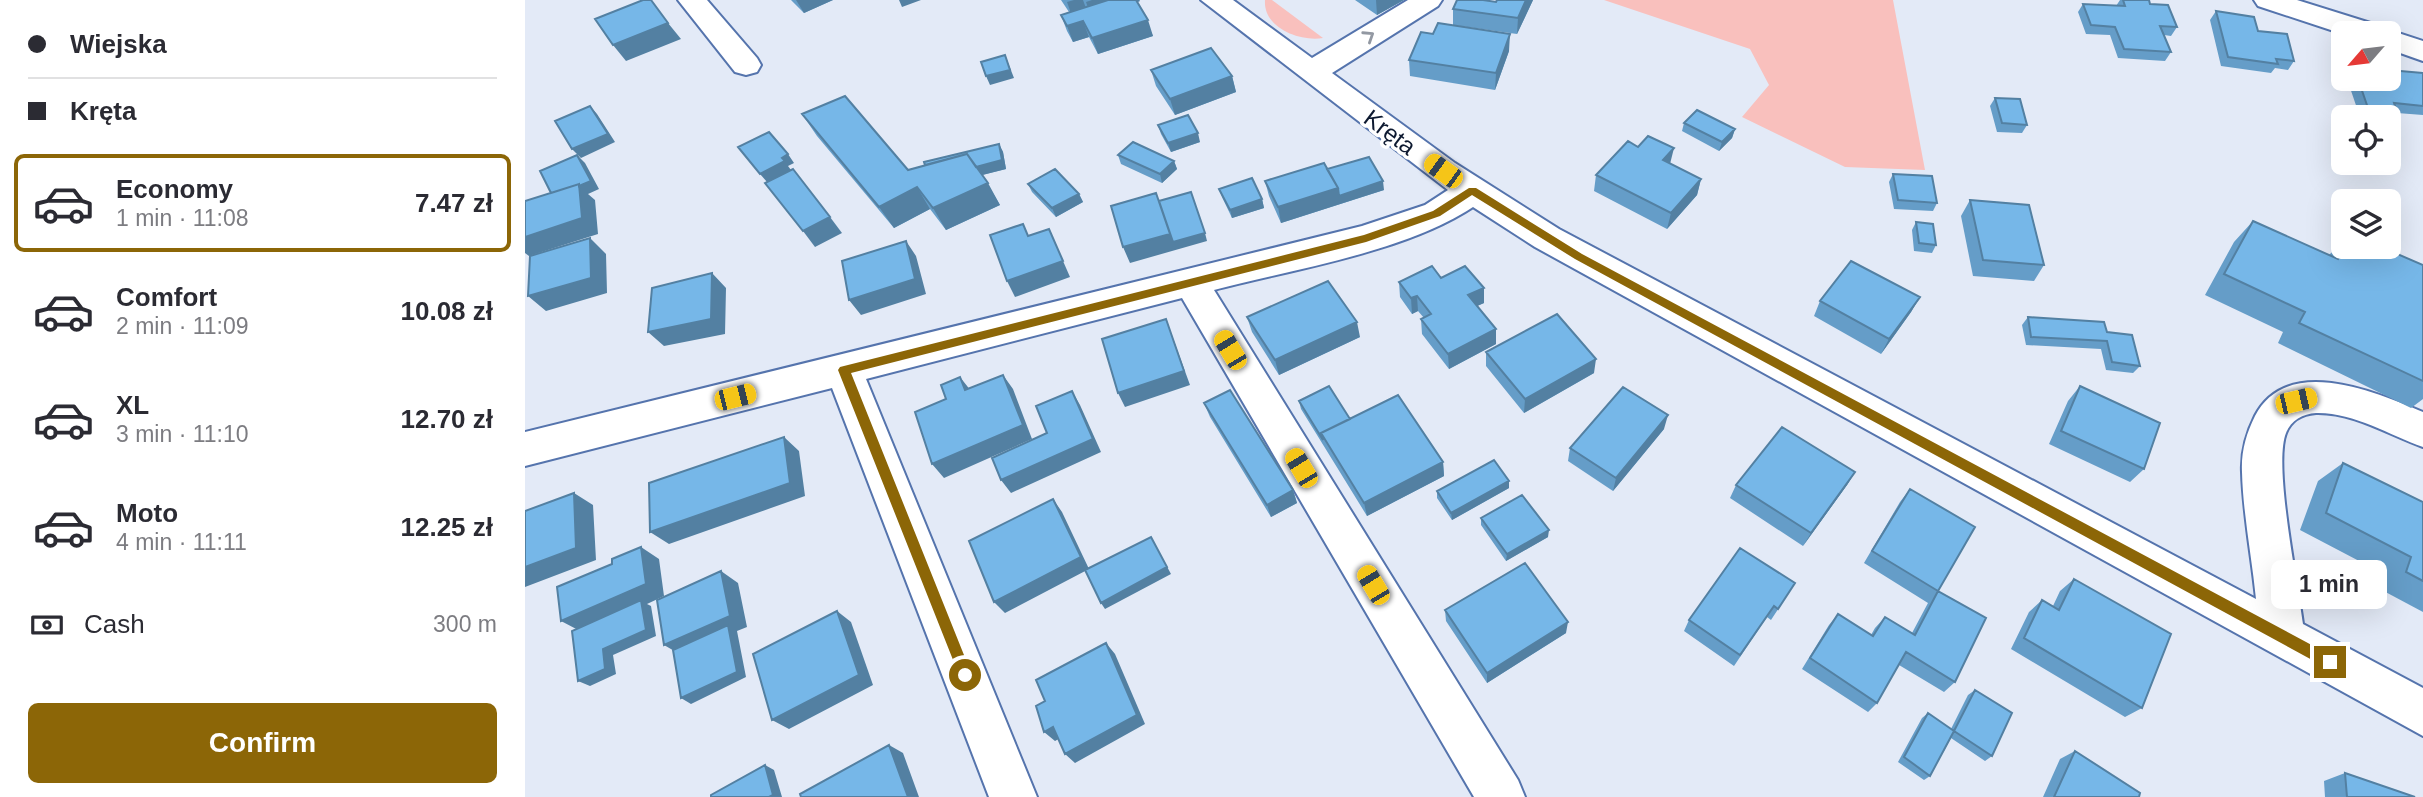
<!DOCTYPE html>
<html lang="en">
<head>
<meta charset="utf-8">
<style>
  :root { --surface:#fff; --page:#f2f2f3; --text:#2b2b33; --muted:#7c7c81; --line:#e1e1e2; --accent:#8c6607 }
  body { margin:0; font-family:Helvetica,sans-serif; background:var(--page); color:var(--text); height:100vh; display:flex; flex-direction:column; font-size:26px; white-space:nowrap }
  * { box-sizing:border-box; margin:0 }
  p { font-size:23px; color:var(--muted) }
  .icon { flex:none; width:38px; height:38px; fill:none; stroke:currentColor; stroke-width:2; stroke-linecap:round; stroke-linejoin:round }
  .map { position:relative; flex:1; overflow:hidden }
  .panel { display:flex; flex-direction:column; background:var(--surface); width:525px }
  .panel>* { flex:none }
  .top-card { display:grid; align-content:center; height:154px; padding:0 28px; background:var(--surface) }
  .needle { width:46px; rotate:242deg }
  .controls { position:absolute; left:1806px; top:21px; display:grid; gap:14px }
  .controls a { display:grid; place-items:center; width:70px; height:70px; border-radius:10px; background:var(--surface); box-shadow:0 7px 28px #0002; font-size:35px }
  .end { position:absolute; width:32px; height:32px; margin:-16px; border:9px solid #8c6607; background:#fff; box-shadow:0 0 0 4px #fff }
  .from { border-radius:50% }
  .bubble { position:absolute; height:49px; border-radius:10px; background:var(--surface); box-shadow:0 7px 28px #0002; font-size:23px; font-weight:800; line-height:49px; text-align:center }
  .car { position:absolute; width:21px; height:42px; margin:-21px -10px; border-radius:9px; box-shadow:0 0 5px 2px #0007; background:linear-gradient(#f5c518 24%,#345 0 40%,#f5c518 0 76%,#345 0 86%,#f5c518 0) }
  .top-card b { display:flex; align-items:center; gap:24px; height:66px; font-size:26px }
  .top-card b+b { border-top:2px solid var(--line) }
  .top-card i { width:18px; height:18px; background:var(--text) }
  ul { padding:0; list-style:none }
  li { display:flex; align-items:center; gap:21px; height:98px; margin:0 14px 10px; padding:0 14px; border:4px solid transparent; border-radius:10px }
  li div { flex:1 }
  li b { display:block; font-size:26px }
  li em { font-style:normal; font-weight:800 }
  li.selected { border-color:var(--accent) }
  li>.icon { width:63px; height:63px; stroke-width:1.5 }
  .pay { display:flex; align-items:center; gap:18px; height:77px; padding:0 28px; font-size:26px }
  .pay p { margin-inline-start:auto }
  .action { display:flex; gap:14px; margin-top:auto; padding:14px 28px }
  .action a { flex:1; height:80px; border-radius:10px; background:var(--accent); color:#fff; font-size:28px; font-weight:800; line-height:80px; text-align:center }
  main { display:flex; flex:1; min-height:0 }
  .map>svg:first-child { display:block }
</style>
</head>
<body>
<main>
<section class="panel">
<div class="top-card">
<b><i class="from"></i>Wiejska</b>
<b><i></i>Kręta</b>
</div>
<ul>
<li class="selected"><svg class="icon" aria-label="car" viewBox="0 0 24 24"><path d="M5 17H2v-5l4-1 3-4h7l3 4 3 1v5h-3M9 17h6M6 11h13"/><circle cx="7" cy="17" r="2"/><circle cx="17" cy="17" r="2"/></svg><div><b>Economy</b><p>1 min · 11:08</p></div><em>7.47 zł</em></li>
<li><svg class="icon" aria-label="car" viewBox="0 0 24 24"><path d="M5 17H2v-5l4-1 3-4h7l3 4 3 1v5h-3M9 17h6M6 11h13"/><circle cx="7" cy="17" r="2"/><circle cx="17" cy="17" r="2"/></svg><div><b>Comfort</b><p>2 min · 11:09</p></div><em>10.08 zł</em></li>
<li><svg class="icon" aria-label="car" viewBox="0 0 24 24"><path d="M5 17H2v-5l4-1 3-4h7l3 4 3 1v5h-3M9 17h6M6 11h13"/><circle cx="7" cy="17" r="2"/><circle cx="17" cy="17" r="2"/></svg><div><b>XL</b><p>3 min · 11:10</p></div><em>12.70 zł</em></li>
<li><svg class="icon" aria-label="car" viewBox="0 0 24 24"><path d="M5 17H2v-5l4-1 3-4h7l3 4 3 1v5h-3M9 17h6M6 11h13"/><circle cx="7" cy="17" r="2"/><circle cx="17" cy="17" r="2"/></svg><div><b>Moto</b><p>4 min · 11:11</p></div><em>12.25 zł</em></li>
</ul>
<div class="pay"><svg class="icon" aria-label="cash" viewBox="0 0 24 24"><path d="M3 7h18v10H3z"/><circle cx="12" cy="12" r="2"/></svg>Cash<p>300 m</p></div>
<div class="action"><a>Confirm</a></div>
</section>
<div class="map">
<svg width="1898" height="797" viewBox="0 0 1898 797">
  <rect width="100%" height="100%" fill="#e3eaf7"/>
  <path fill="#f9c0bd" d="M740,0H747L798,38C775,42 738,28 740,0Z
    M1079,0H1368L1400,170L1320,167L1217,117L1244,85L1225,49Z"/>
  <g fill="none" stroke-linecap="round" stroke-linejoin="round">
    <g stroke="#5574ad" stroke-width="4">
      <path id="minor" d="M153,0H182L232,58L236,65L232,72L221,75L210,72Z
        M676,0H708L787,58L883,0H917L913,6L807,73L930,163L1034,229L1731,599C1727,558 1718,514 1717,472C1716,452 1721,434 1730,416C1762,354 1850,392 1898,412V447C1864,435 1828,412 1791,413C1778,414 1766,420 1761,433C1748,465 1773,584 1778,624L1898,688V736L1010,247L948,207C880,252 769,269 689,290L993,780L1000,797H949L657,298L341,379L512,797H464L307,388L0,466V432L837,226L900,205L923,190Z
        M1729,0H1772L1855,26L1858,31L1864,30L1898,41V61L1864,49V33L1818,34L1733,6Z"/>
    </g>
    <use href="#minor" fill="#fff" fill-rule="evenodd"/>
  </g>
  <path fill="#659dc8" d="M266,0H308L279,13Z
    M536,0H614L615,1L612,2L628,36L573,54L564,37L548,42L542,31L536,15L544,12Z
    M830,0H879L852,15Z
    M1008,0L992,34L928,25V9Z
    M1595,0H1624L1625,4L1652,27L1646,36L1639,35L1646,52L1640,61L1593,58L1585,35L1561,34L1553,12L1558,4L1591,6Z
    M1691,11L1733,31L1769,61L1763,70L1750,68L1746,73L1696,66L1685,20Z
    M908,34L984,51L970,90L885,76L884,60Z
    M626,70L707,76L711,92L650,115L631,86Z
    M1898,73V115L1872,113L1864,121V117H1835L1822,79H1864Z
    M1470,98L1502,125L1497,133L1472,132L1465,106Z
    M277,114L383,170L474,144L478,152L481,169L457,175L475,205L421,230L405,209L369,228L292,136Z
    M1159,123L1210,129L1207,138L1194,151L1157,131Z
    M633,125L675,142L646,152L636,134Z
    M593,155L649,161L652,169L637,183L596,164Z
    M1145,164L1176,179L1172,195L1142,229L1069,191L1071,175Z
    M802,169L859,190L756,223L744,196L740,181Z
    M1368,174L1412,203L1408,211L1369,209L1364,182Z
    M503,184L554,194L558,202L531,217L507,192Z
    M694,189L737,199L739,208L707,218L697,197Z
    M1445,200L1519,265L1509,281L1448,276L1436,216Z
    M1728,221L1804,255L1818,241V247H1856L1898,265V399L1886,408L1753,343L1758,332L1680,295L1709,242Z
    M1391,222L1411,245L1407,253L1389,251L1387,230Z
    M916,278L959,303L952,306L971,344L924,369L897,334L896,319L899,318L893,311L887,314L875,297L874,282Z
    M1395,297L1386,312L1356,354L1289,316L1295,301Z
    M722,317L835,337L754,375L727,332Z
    M1503,317L1582,332L1615,366L1608,373L1581,370L1576,349L1501,345L1497,325Z
    M961,352L1069,373L999,413L961,366Z
    M1555,386L1619,469L1605,482L1524,444L1543,401Z
    M774,401L825,419L918,462L919,476L842,516L776,409Z
    M679,403L768,490L772,503L746,517L685,417Z
    M1139,429L1088,491L1043,461L1045,448Z
    M1818,463L1898,502V612L1853,588L1857,573L1775,530L1793,481Z
    M1330,472L1322,485L1278,546L1205,498L1211,485Z
    M984,488L927,520L912,498V491Z
    M1385,489L1413,591L1430,682L1419,692L1374,665L1352,703L1343,712L1277,669L1304,625L1313,614L1346,635L1350,628L1360,617L1387,633L1403,603L1339,563L1375,502Z
    M956,518L1023,537L981,561L956,525Z
    M1549,579L1617,708L1600,717L1486,649L1504,612L1517,600L1528,606L1535,591Z
    M1270,583L1246,620L1242,617L1209,666L1159,631L1164,620Z
    M920,610L1041,633L962,683L921,621Z
    M1450,690L1467,756L1460,761L1426,738L1405,776L1399,780L1373,762L1397,718L1403,713L1426,729L1443,695Z
    M1550,751L1614,797H1518L1535,759Z
    M1820,773L1890,797H1800L1799,781Z"/>
  <path fill="#5380a2" d="M271,0H308L279,13Z
    M374,0H396L377,7Z
    M549,0H558L563,14L548,19L542,2Z
    M567,0H614L615,1L567,19L561,2Z
    M851,0H879L852,15Z
    M1001,0H1008L992,34L993,18Z
    M623,20L628,36L573,54L567,38Z
    M558,21L564,37L548,42L542,26Z
    M143,23L156,39L101,61L88,45Z
    M985,34L984,51L970,90L971,73Z
    M480,55L489,78L465,85L461,76Z
    M707,76L711,92L650,115L645,99Z
    M65,106L72,114L90,142L56,158L47,149Z
    M1210,129L1207,138L1194,151L1197,142Z
    M673,133L675,142L646,152L643,143Z
    M474,144L478,152L481,169L406,188Z
    M1149,148L1145,164L1138,160Z
    M263,154L269,163L263,166L266,170L242,182L235,174Z
    M52,155L60,163L74,189L63,194L70,200L73,234L4,256L0,253V237Z
    M649,161L652,169L637,183L635,174Z
    M1176,179L1172,195L1142,229L1146,213Z
    M858,181L859,190L756,223L753,207L813,188Z
    M463,183L475,205L421,230L408,208Z
    M392,187L405,209L369,228L354,207Z
    M554,194L558,202L531,217L527,208Z
    M737,199L739,208L707,218L705,210Z
    M305,217L317,233L290,247L278,231Z
    M524,229L545,277L490,297L482,281Z
    M680,233L682,241L605,263L598,247L645,234L648,242Z
    M65,238L81,254L82,293L21,311L3,296Z
    M381,241L391,256L401,294L336,315L324,300Z
    M187,273L201,288L200,334L139,346L123,332Z
    M959,288V303L943,310V295Z
    M892,296L893,311L887,314L886,298Z
    M1395,297L1386,312L1356,354L1364,339Z
    M641,319L665,385L600,407L593,393Z
    M832,322L835,337L754,375L750,360Z
    M971,329V344L924,369L923,354Z
    M1071,359L1069,373L999,413L1000,399Z
    M478,375L488,389L507,439L419,478L407,464Z
    M435,377L446,391L440,390Z
    M547,391L555,405L576,452L486,493L476,480L568,439Z
    M1143,415L1139,429L1088,491L1091,478Z
    M259,437L274,451L280,496L144,544L125,532Z
    M918,462L919,476L842,516L839,503Z
    M1330,472L1322,485L1278,546L1286,533Z
    M984,481V488L927,520L926,513Z
    M768,490L772,503L746,517L742,505Z
    M49,493L68,505L71,560L0,587V567Z
    M528,499L537,512L564,569L480,613L469,602Z
    M1024,530L1023,537L981,561L982,554Z
    M626,537L646,574L580,609L576,603Z
    M116,547L134,559L139,596L122,604L126,606L131,636L88,655L91,674L65,686L53,681L57,632L36,621Z
    M196,571L213,583L222,627L212,631L221,677L166,704L156,698L158,656L139,645Z
    M312,611L326,622L348,685L264,729L247,720Z
    M1043,622L1041,633L962,683V673Z
    M581,643L590,654L620,724L550,763L540,754Z
    M528,727L539,736L530,741L519,732Z
    M364,745L378,753L394,797H383Z
    M240,765L249,770L257,797H244Z"/>
  <path fill="#76b7e8" stroke="#5380a2" stroke-width="2" d="M118,0H126L143,23L88,45L70,19Z
    M583,0H611L623,20L567,38L558,21L542,26L536,15Z
    M932,0H958L971,2L972,0H1001L993,18L928,9Z
    M1598,0H1624L1625,4L1643,5L1652,27L1635,26L1646,52L1599,49L1590,27L1566,25L1558,4L1600,6Z
    M1691,11L1729,17L1733,31L1762,34L1769,61L1751,59L1753,64L1703,57Z
    M913,23L985,34L971,73L884,60L896,32L908,34Z
    M686,48L707,76L645,99L626,70Z
    M480,55L485,70L461,76L456,62Z
    M1864,70L1898,73V106L1869,103L1872,112L1843,108L1833,79H1864Z
    M320,96L383,170L442,154L463,183L408,208L392,187L354,207L277,114Z
    M1470,98L1495,99L1502,125L1477,123Z
    M65,106L83,134L47,149L30,121Z
    M1172,110L1210,129L1197,142L1159,123Z
    M663,115L673,133L643,143L633,125Z
    M244,132L263,154L257,158L260,161L235,174L213,147Z
    M1123,136L1149,148L1138,160L1176,179L1146,213L1071,175L1103,141L1113,147Z
    M608,142L649,161L635,174L593,155Z
    M474,144L477,160L451,167L442,154L400,165L399,162Z
    M52,155L66,181L54,186V184L26,193L15,171Z
    M844,157L858,181L814,196L813,188L802,169Z
    M799,163L813,188L753,207L740,181Z
    M268,169L305,217L278,231L240,183Z
    M530,169L554,194L527,208L503,184Z
    M1368,174L1407,176L1412,203L1373,200Z
    M727,178L737,199L705,210L694,189Z
    M54,184L57,218L0,237V201Z
    M666,192L680,233L648,242L634,201Z
    M631,193L645,234L598,247L586,206Z
    M1445,200L1504,205L1519,265L1458,260Z
    M1728,221L1813,259L1819,247H1856L1898,265V381L1774,323L1780,312L1699,274Z
    M1391,222L1408,224L1411,245L1394,243Z
    M498,224L503,236L524,229L538,261L482,281L465,235Z
    M65,238L66,278L3,296L5,256Z
    M381,241L390,279L324,300L317,261Z
    M1326,261L1395,297L1364,339L1295,301Z
    M907,266L916,278L940,266L959,288L943,295L971,329L923,354L896,319L906,314L892,296L886,298L874,282Z
    M187,273L186,319L123,332L127,288Z
    M803,281L832,322L750,360L722,317Z
    M1032,314L1071,359L1000,399L961,352Z
    M1503,317L1579,322L1582,332L1607,335L1615,366L1587,362L1582,341L1506,337Z
    M641,319L659,371L593,393L577,339Z
    M478,375L498,425L407,464L390,412L421,399L416,385L435,377L440,390Z
    M804,386L825,419L796,433L798,440L774,401Z
    M1555,386L1635,423L1619,469L1536,431Z
    M1098,387L1143,415L1091,478L1045,448Z
    M705,390L768,490L742,505L679,403Z
    M547,391L568,439L476,480L467,458L522,433L511,406Z
    M873,395L918,462L839,503L796,433Z
    M1257,427L1330,472L1286,533L1211,485Z
    M259,437L265,483L125,532L124,483Z
    M969,460L984,481L926,513L912,491Z
    M1818,463L1898,502V581L1881,572L1886,557L1801,513Z
    M1385,489L1450,527L1413,591L1461,618L1430,682L1381,652L1352,703L1285,658L1313,614L1348,636L1360,617L1390,635L1413,591L1347,551Z
    M49,493L51,548L0,567V511Z
    M997,495L1024,530L982,554L956,518Z
    M528,499L556,557L469,602L444,541Z
    M626,537L642,567L576,603L560,570Z
    M116,547L121,584L36,621L32,587L87,564V559Z
    M1215,548L1270,583L1253,609L1249,606L1215,655L1164,620Z
    M1000,563L1043,622L962,673L920,610Z
    M196,571L205,616L139,645L132,600Z
    M1549,579L1646,634L1617,708L1499,638L1517,600L1534,610Z
    M116,600L121,630L78,649L80,669L53,681L47,631Z
    M312,611L334,675L247,720L228,654Z
    M203,625L212,672L156,698L148,650Z
    M581,643L612,715L540,754L528,727L519,732L511,706L520,701L511,680Z
    M1450,690L1487,713L1467,756L1429,731Z
    M1403,713L1429,731L1405,776L1379,757Z
    M364,745L383,797H276L275,794Z
    M1550,751L1615,793L1614,797H1529Z
    M240,765L248,795L244,797H186V795Z
    M1820,773L1890,797H1822Z"/>
  <defs><path id="oneway-chevron" d="M-2-3.5L2.5 0L-2 3.5" fill="none" stroke-width="1.6" stroke-linecap="round" stroke-linejoin="round" transform="scale(1.75)"/></defs>
  <use stroke="#9298a2" href="#oneway-chevron" transform="translate(844 36) rotate(-33)"/>
  <path fill="#8c6607" d="M944,188H951L1057,254L1809,657V667H1800L1050,259L947,195L915,216L841,242L326,373L447,675L445,680H436L313,370L315,367L839,235L908,211Z"/>
  <g text-anchor="middle" dominant-baseline="central" stroke-width="7" stroke-linejoin="round" paint-order="stroke">
    <g font-size="24" fill="#0d1930" stroke="#fff">
      <text transform="translate(865 132) rotate(37)">Kręta</text>
    </g>
  </g>
</svg>
<div class="controls">
<a><svg class="needle" viewBox="-14 -14 28 28"><path d="M0-13l5 13h-10z" fill="#e53935"/><path d="M0 13l5-13h-10z" fill="#7c7c81"/></svg></a>
<a><svg class="icon" aria-label="locate" viewBox="0 0 24 24"><circle cx="12" cy="12" r="6"/><path d="M12 2v4M12 18v4M2 12h4M18 12h4"/></svg></a>
<a><svg class="icon" aria-label="layers" viewBox="0 0 24 24"><path d="M12 4l9 5-9 5-9-5zM3 14l9 5 9-5"/></svg></a>
</div>
<i class="end from" style="left:440px;top:675px"></i>
<i class="end" style="left:1805px;top:662px"></i>
<div class="bubble" style="left:1746px;top:560px;width:116px">1 min</div>
<i class="car" style="left:918px;top:171px;rotate:306deg"></i>
<i class="car" style="left:705px;top:350px;rotate:329deg"></i>
<i class="car" style="left:210px;top:397px;rotate:76deg"></i>
<i class="car" style="left:1771px;top:401px;rotate:77deg"></i>
<i class="car" style="left:776px;top:468px;rotate:329deg"></i>
<i class="car" style="left:848px;top:585px;rotate:329deg"></i>
</div>
</main>
</body>
</html>
